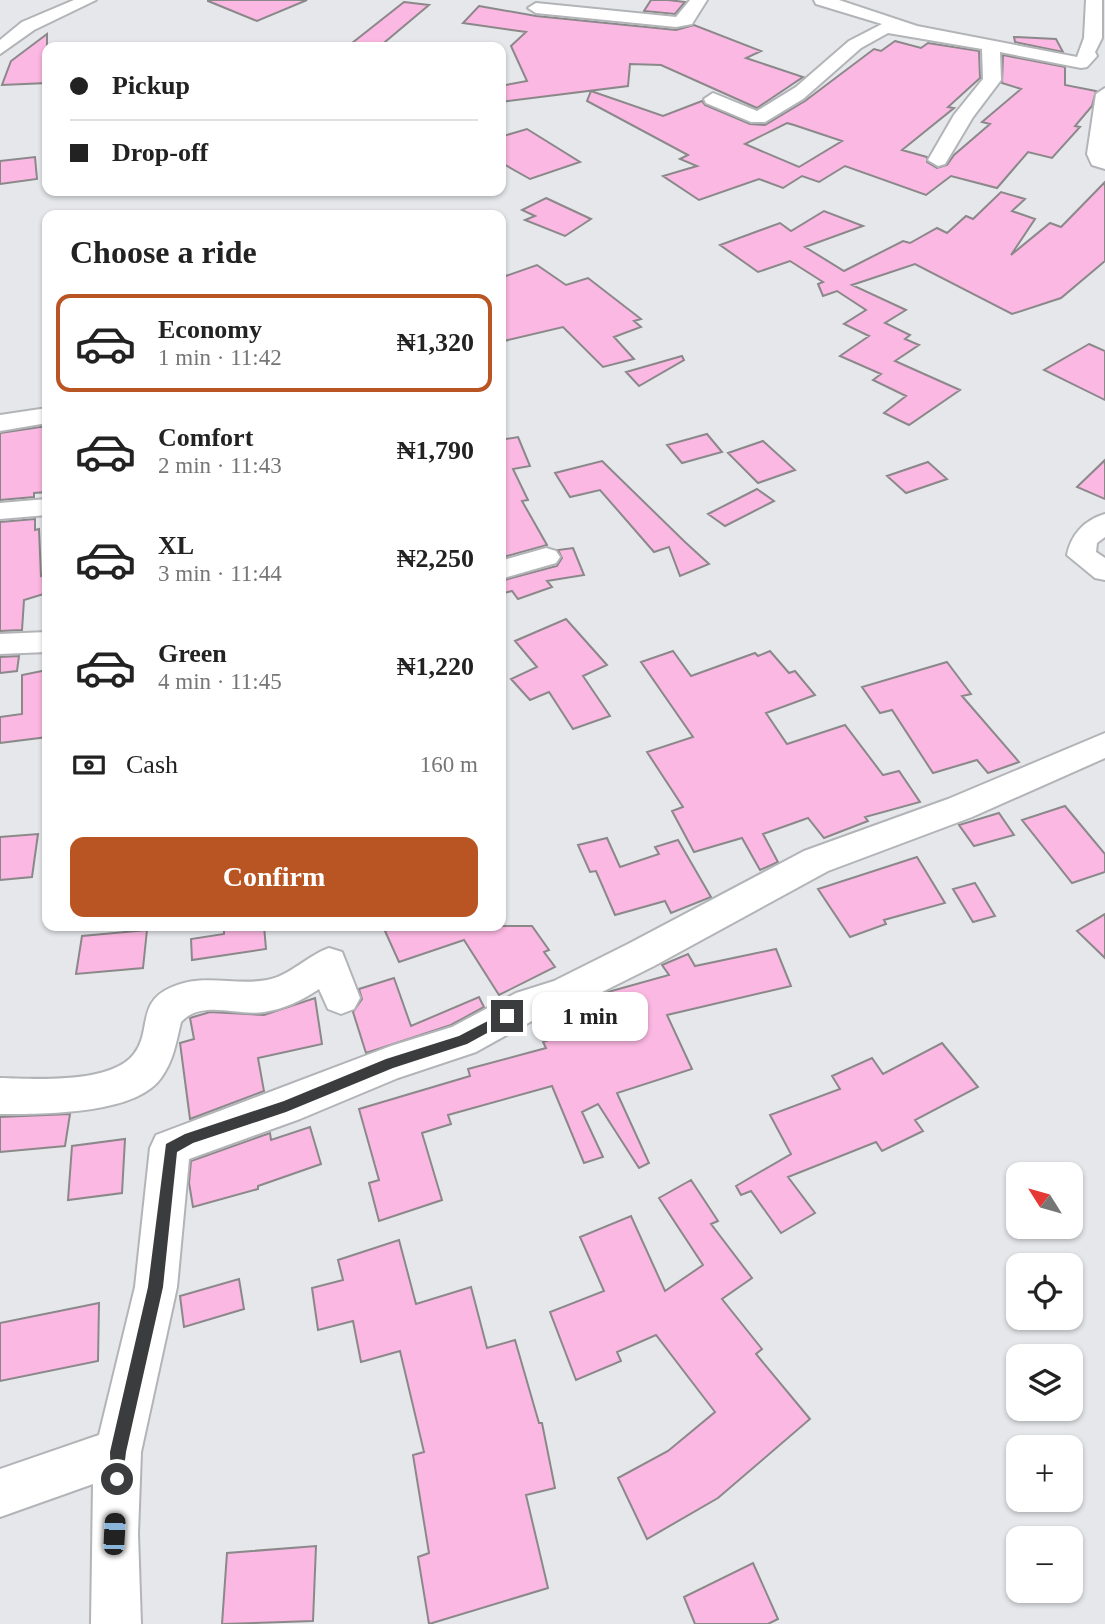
<!DOCTYPE html>
<html lang="en">
<head>
<meta charset="utf-8">
<style>
  :root { --surface:#fff; --page:#f2f2f2; --text:#222; --muted:#767676; --line:#e0e0e0; --accent:#b95522 }
  body { margin:0; font-family:"Times New Roman",serif; background:var(--page); color:var(--text); height:100vh; display:flex; flex-direction:column; font-size:26px; white-space:nowrap }
  * { box-sizing:border-box; margin:0 }
  p { font-size:23px; color:var(--muted) }
  .icon { flex:none; width:38px; height:38px; fill:none; stroke:currentColor; stroke-width:2; stroke-linecap:round; stroke-linejoin:round }
  .map { position:relative; flex:1; overflow:hidden }
  .sheet { position:absolute; left:42px; top:210px; width:464px; height:721px; display:flex; flex-direction:column; background:var(--surface); border-radius:14px; box-shadow:0 2px 5px #0004 }
  .sheet>* { flex:none }
  .guide { position:absolute; left:42px; top:42px; width:464px; height:154px; border-radius:14px; box-shadow:0 2px 5px #0004; display:grid; align-content:center; height:154px; padding:0 28px; background:var(--surface) }
  .needle { width:46px; rotate:307deg }
  .tools { position:absolute; left:1006px; top:1162px; display:grid; gap:14px }
  .tools a { display:grid; place-items:center; width:77px; height:77px; border-radius:14px; background:var(--surface); box-shadow:0 2px 5px #0004; font-size:35px }
  .end { position:absolute; width:32px; height:32px; margin:-16px; border:9px solid #3b3c3d; background:#fff; box-shadow:0 0 0 4px #fff }
  .from { border-radius:50% }
  .bubble { position:absolute; height:49px; border-radius:14px; background:var(--surface); box-shadow:0 2px 5px #0004; font-size:23px; font-weight:600; line-height:49px; text-align:center }
  .car { position:absolute; width:21px; height:42px; margin:-21px -10px; border-radius:9px; box-shadow:0 0 5px 2px #0007; background:linear-gradient(#222 24%,#8ab4d8 0 40%,#222 0 76%,#8ab4d8 0 86%,#222 0) }
  .guide b { display:flex; align-items:center; gap:24px; height:66px; font-size:26px }
  .guide b+b { border-top:2px solid var(--line) }
  .guide i { width:18px; height:18px; background:var(--text) }
  ul { padding:0; list-style:none }
  li { display:flex; align-items:center; gap:21px; height:98px; margin:0 14px 10px; padding:0 14px; border:4px solid transparent; border-radius:14px }
  li div { flex:1 }
  li b { display:block; font-size:26px }
  li em { font-style:normal; font-weight:600 }
  li.selected { border-color:var(--accent) }
  li>.icon { width:63px; height:63px; stroke-width:1.5 }
  h2 { padding:0 28px; font-size:32px; line-height:84px }
  .pay { display:flex; align-items:center; gap:18px; height:77px; padding:0 28px; font-size:26px }
  .pay p { margin-inline-start:auto }
  .button { display:flex; gap:14px; margin-top:auto; padding:14px 28px }
  .button a { flex:1; height:80px; border-radius:14px; background:var(--accent); color:#fff; font-size:28px; font-weight:600; line-height:80px; text-align:center }
  .map>svg:first-child { display:block }
</style>
</head>
<body>
<div class="map">
<svg width="1105" height="1624" viewBox="0 0 1105 1624">
  <rect width="100%" height="100%" fill="#e5e7eb"/>
  <path fill="#fbb8e2" stroke="#8b888a" stroke-width="2" fill-rule="evenodd" d="M307,0L257,21L208,1V0Z
    M651,0H668L685,2L675,14L644,11Z
    M404,2L429,5L379,47H347Z
    M479,6L536,16L676,30L694,25L761,51L746,58L803,77L757,108L661,65L630,64L628,86L500,102V86L527,81L511,46L526,32L463,23Z
    M47,34V83L2,85L11,61Z
    M1014,37L1056,39L1063,52L1015,42Z
    M895,41L921,48L928,43L979,51L980,78L948,107L954,108L902,150L927,157V162L937,168L947,165L954,155L990,124L982,122L1021,89L1002,83L1003,55L1065,67V85L1096,91L1092,106L1075,126L1080,127L1052,158L1028,152L997,188L951,176L926,195L845,166L819,182L802,176L783,188L759,179L699,200L663,176L697,166L680,159L688,155L587,101L591,91L663,116L702,101L705,105L750,124L765,125L805,101L874,49L881,51ZM787,123L794,125L842,141L799,167L745,144Z
    M527,129L580,162L530,179L500,162V137Z
    M35,157L37,179L0,184V161Z
    M1105,182V261L1061,298L1012,314L915,264L852,285L906,310L885,323L910,335L905,339L919,345L895,361L960,390L909,425L884,413L906,396L873,380L881,374L840,356L869,336L844,324L866,310L837,291L823,296L818,284L823,282L790,261L758,272L720,245L780,223L791,231L824,211L863,226L805,247L844,271L903,241L910,243L937,228L947,233L966,216L973,219L1001,192L1025,199L1012,211L1035,219L1011,255L1050,223L1061,227Z
    M546,198L591,219L565,236L525,220L535,216L522,210Z
    M537,265L566,285L588,278L641,319L634,321L641,327L614,337L634,359L603,367L563,327L500,342V278Z
    M1089,344L1105,351V400L1044,370Z
    M682,356L684,360L639,386L626,372Z
    M47,426V492L34,493V497L0,500V433Z
    M707,434L722,452L682,463L667,445Z
    M518,437L530,466L513,469L528,500L522,501L547,545L500,558V440Z
    M763,441L795,470L758,483L728,453Z
    M1105,460V499L1077,487Z
    M602,461L685,542L709,564L680,576L669,547L654,552L600,490L570,497L555,473Z
    M928,462L947,479L906,493L887,476Z
    M757,489L774,501L725,526L708,514Z
    M35,519V530L39,529L41,576L47,575V593L24,600L22,630L0,631V522Z
    M573,548L584,575L547,581L552,587L518,599L512,591L500,594V581L557,566L562,558L558,550Z
    M566,619L607,665L583,676L610,716L573,729L549,692L530,700L511,679L537,667L515,641Z
    M673,651L691,676L755,653L758,656L770,651L789,673L795,671L815,695L766,713L787,744L845,725L883,775L899,771L920,802L865,817L868,821L824,838L808,818L763,834L778,862L760,870L742,838L694,852L672,811L683,807L647,752L693,737L641,662Z
    M19,656L17,671L0,673V657Z
    M947,662L971,694L962,696L1019,762L988,773L977,760L933,773L892,710L880,713L862,687Z
    M47,670V737L0,743V717L22,714V675Z
    M1065,806L1105,854V872L1072,883L1022,820Z
    M999,813L1014,835L974,846L959,825Z
    M38,834L32,877L0,880V837Z
    M607,838L620,867L659,854L655,847L678,840L711,897L671,913L665,901L615,915L596,871L590,872L578,845Z
    M917,857L945,903L884,920L886,924L850,937L818,889Z
    M975,883L995,916L973,922L953,889Z
    M1105,914V958L1077,931Z
    M224,926H264L266,949L192,960L191,939L224,934Z
    M400,926H532L549,950L544,952L555,967L499,995L464,940L399,962L385,931Z
    M147,930L143,968L76,974L82,936Z
    M776,949L791,986L667,1015L692,1069L617,1093L649,1163L639,1168L598,1104L582,1112L603,1157L584,1163L552,1086L448,1115L451,1124L422,1133L442,1200L379,1221L369,1183L379,1180L359,1109L470,1076L468,1069L546,1048L543,1042L617,1016L608,992L669,975L662,965L688,954L695,966Z
    M394,978L411,1026L479,997L484,1007L451,1025L366,1053L353,1012L362,999L359,989Z
    M315,998L322,1044L258,1058L264,1091L190,1119L180,1043L194,1039L190,1018L210,1012L264,1015Z
    M942,1043L978,1087L915,1120L923,1131L882,1151L876,1142L788,1177L815,1213L781,1233L751,1191L741,1195L736,1186L791,1154L770,1115L840,1089L832,1076L872,1058L883,1074Z
    M70,1114L65,1146L0,1152V1117Z
    M310,1127L321,1164L258,1186V1189L193,1207L189,1183L191,1161L270,1133L271,1140Z
    M125,1139L122,1193L68,1200L72,1146Z
    M691,1180L718,1221L711,1224L752,1278L722,1299L762,1349L756,1354L810,1419L718,1498L647,1539L618,1478L668,1451L715,1412L656,1335L617,1352L621,1361L576,1380L550,1312L604,1291L580,1237L631,1216L665,1291L703,1265L659,1198Z
    M399,1240L416,1304L471,1287L487,1348L515,1340L539,1423H542L555,1488L526,1495L548,1588L429,1624L418,1557L429,1553L413,1455L424,1452L400,1351L361,1362L353,1321L318,1330L312,1288L343,1280L338,1260Z
    M239,1279L244,1309L184,1327L180,1296Z
    M99,1303L98,1361L0,1381V1323Z
    M316,1546L313,1621L222,1624L227,1553Z
    M753,1563L778,1619L768,1624H695L684,1597Z"/>
  <g fill="none" stroke-linecap="round" stroke-linejoin="round">
    <g stroke="#b2b4b7" stroke-width="4">
      <path id="minor" d="M74,0H96L34,30L0,54V40L22,22Z
        M690,0H707L692,24L676,27L536,13L528,8L536,3L676,17Z
        M814,0H839L917,26L1077,57L1084,38L1086,0H1102V38L1095,52L1097,56L1087,67L1081,68L1000,52L1001,80L973,117L945,164L938,166L928,160L954,115L983,79L982,49L888,33L861,48L803,99L765,122H751L706,103L704,99L713,93L757,111L796,87L849,41L882,24L816,4Z
        M1105,88V169L1092,165L1087,154L1096,94Z
        M47,408V423L0,431V415Z
        M47,499V515L0,519V503Z
        M1105,514V537L1097,543L1096,552L1105,558V580L1095,578L1067,555C1071,535 1084,520 1105,514Z
        M546,548L556,551L560,557L556,563L500,579V561Z
        M47,632V652L0,654V634Z
        M1105,733V758L972,817L828,871L654,966L576,1005L539,1017L476,1052L398,1078L300,1119L189,1159L177,1287L141,1452L138,1534L141,1624H91L93,1484L0,1517V1469L99,1435L135,1287L150,1148L156,1135L391,1046L452,1027L516,993L554,981L628,944L804,851L948,799Z
        M329,948L342,952L360,998L354,1009L341,1014L328,1009L319,989C303,1000 284,1009 264,1012C237,1016 202,999 181,1022C176,1042 174,1060 161,1078C135,1115 41,1114 0,1114V1078C35,1079 111,1084 134,1054C152,1031 136,1002 172,987C204,973 235,986 267,980C290,976 308,955 329,948Z"/>
    </g>
    <use href="#minor" fill="#fff" fill-rule="evenodd"/>
  </g>
  <path fill="#3b3c3d" d="M507,1011L513,1016L511,1020L467,1044L393,1068L286,1112L193,1143L177,1152L163,1287L126,1452L122,1485H111L110,1452L148,1287L166,1144L185,1134L284,1101L386,1059L459,1036Z"/>
</svg>
<div class="tools">
<a><svg class="needle" viewBox="-14 -14 28 28"><path d="M0-13l5 13h-10z" fill="#e53935"/><path d="M0 13l5-13h-10z" fill="#767676"/></svg></a>
<a><svg class="icon" aria-label="locate" viewBox="0 0 24 24"><circle cx="12" cy="12" r="6"/><path d="M12 2v4M12 18v4M2 12h4M18 12h4"/></svg></a>
<a><svg class="icon" aria-label="layers" viewBox="0 0 24 24"><path d="M12 4l9 5-9 5-9-5zM3 14l9 5 9-5"/></svg></a>
<a>+</a>
<a>−</a>
</div>
<i class="end from" style="left:117px;top:1479px"></i>
<i class="end" style="left:507px;top:1016px"></i>
<div class="bubble" style="left:532px;top:992px;width:116px">1 min</div>
<i class="car" style="left:114px;top:1534px;rotate:3deg"></i>
<div class="guide">
<b><i class="from"></i>Pickup</b>
<b><i></i>Drop-off</b>
</div>
<section class="sheet">
<h2>Choose a ride</h2>
<ul>
<li class="selected"><svg class="icon" aria-label="car" viewBox="0 0 24 24"><path d="M5 17H2v-5l4-1 3-4h7l3 4 3 1v5h-3M9 17h6M6 11h13"/><circle cx="7" cy="17" r="2"/><circle cx="17" cy="17" r="2"/></svg><div><b>Economy</b><p>1 min · 11:42</p></div><em>₦1,320</em></li>
<li><svg class="icon" aria-label="car" viewBox="0 0 24 24"><path d="M5 17H2v-5l4-1 3-4h7l3 4 3 1v5h-3M9 17h6M6 11h13"/><circle cx="7" cy="17" r="2"/><circle cx="17" cy="17" r="2"/></svg><div><b>Comfort</b><p>2 min · 11:43</p></div><em>₦1,790</em></li>
<li><svg class="icon" aria-label="car" viewBox="0 0 24 24"><path d="M5 17H2v-5l4-1 3-4h7l3 4 3 1v5h-3M9 17h6M6 11h13"/><circle cx="7" cy="17" r="2"/><circle cx="17" cy="17" r="2"/></svg><div><b>XL</b><p>3 min · 11:44</p></div><em>₦2,250</em></li>
<li><svg class="icon" aria-label="car" viewBox="0 0 24 24"><path d="M5 17H2v-5l4-1 3-4h7l3 4 3 1v5h-3M9 17h6M6 11h13"/><circle cx="7" cy="17" r="2"/><circle cx="17" cy="17" r="2"/></svg><div><b>Green</b><p>4 min · 11:45</p></div><em>₦1,220</em></li>
</ul>
<div class="pay"><svg class="icon" aria-label="cash" viewBox="0 0 24 24"><path d="M3 7h18v10H3z"/><circle cx="12" cy="12" r="2"/></svg>Cash<p>160 m</p></div>
<div class="button"><a>Confirm</a></div>
</section>
</div>
</body>
</html>
